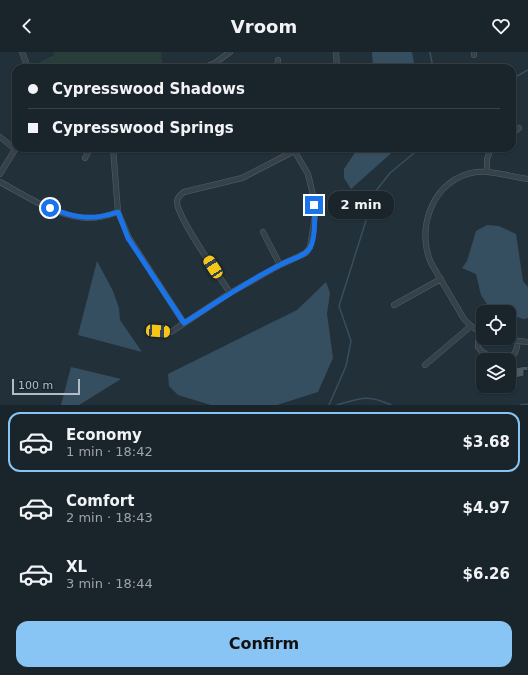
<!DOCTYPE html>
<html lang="en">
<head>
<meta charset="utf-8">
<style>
  :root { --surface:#1a242b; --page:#273037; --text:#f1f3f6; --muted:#9fa4a9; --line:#384147; --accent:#88c4f4 }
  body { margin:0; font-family:"DejaVu Sans",sans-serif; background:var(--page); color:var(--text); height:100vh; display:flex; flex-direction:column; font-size:15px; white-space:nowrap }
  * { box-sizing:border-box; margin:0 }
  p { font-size:13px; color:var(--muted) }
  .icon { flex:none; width:22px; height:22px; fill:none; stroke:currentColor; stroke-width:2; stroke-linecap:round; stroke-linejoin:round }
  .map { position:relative; height:353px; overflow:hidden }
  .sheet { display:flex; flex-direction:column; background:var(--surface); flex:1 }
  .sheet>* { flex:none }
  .guide { position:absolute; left:12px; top:12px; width:504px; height:88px; border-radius:12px; box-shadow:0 1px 3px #0004,0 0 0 1px var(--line); display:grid; align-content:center; height:88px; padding:0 16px; background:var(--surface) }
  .controls { position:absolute; left:476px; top:253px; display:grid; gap:8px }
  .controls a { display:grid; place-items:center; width:40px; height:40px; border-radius:8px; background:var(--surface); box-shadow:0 1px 3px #0004,0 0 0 1px var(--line); font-size:20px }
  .scale { position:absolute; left:12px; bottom:10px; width:68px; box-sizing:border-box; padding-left:4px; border:2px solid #b1bdc6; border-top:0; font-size:11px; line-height:14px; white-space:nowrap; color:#b1bdc6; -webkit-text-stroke:3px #1b272e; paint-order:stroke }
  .end { position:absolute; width:18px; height:18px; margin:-9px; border:5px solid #1a73e8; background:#fff; box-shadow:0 0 0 2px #fff }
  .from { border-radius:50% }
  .bubble { position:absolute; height:28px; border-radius:12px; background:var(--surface); box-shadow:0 1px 3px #0004,0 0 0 1px var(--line); font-size:13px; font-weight:700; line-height:28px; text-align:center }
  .car { position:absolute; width:12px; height:24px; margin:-12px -6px; border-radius:5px; box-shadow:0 0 3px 1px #0007; background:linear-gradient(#f5c518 24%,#345 0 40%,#f5c518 0 76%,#345 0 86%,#f5c518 0) }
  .guide b { display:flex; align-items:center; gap:14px; height:38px; font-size:15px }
  .guide b+b { border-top:1px solid var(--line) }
  .guide i { width:10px; height:10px; background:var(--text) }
  ul { padding:7px 0 0; list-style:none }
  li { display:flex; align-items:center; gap:12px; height:60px; margin:0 8px 6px; padding:0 8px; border:2px solid transparent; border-radius:12px }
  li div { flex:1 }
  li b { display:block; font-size:15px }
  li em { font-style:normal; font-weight:700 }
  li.selected { border-color:var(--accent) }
  li>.icon { width:36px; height:36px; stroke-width:1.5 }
  .cta { display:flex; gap:8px; margin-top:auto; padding:8px 16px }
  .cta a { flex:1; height:46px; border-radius:12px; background:var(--accent); color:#111; font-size:16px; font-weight:700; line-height:46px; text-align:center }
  header { display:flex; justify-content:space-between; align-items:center; height:52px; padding:0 16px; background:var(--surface); font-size:18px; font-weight:700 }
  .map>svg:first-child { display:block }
</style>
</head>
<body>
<header><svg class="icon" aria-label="back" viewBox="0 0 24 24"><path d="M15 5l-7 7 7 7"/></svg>Vroom<svg class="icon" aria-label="heart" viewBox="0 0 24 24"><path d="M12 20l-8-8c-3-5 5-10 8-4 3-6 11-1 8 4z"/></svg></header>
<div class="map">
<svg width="528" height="353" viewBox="0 0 528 353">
  <rect width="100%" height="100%" fill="#223039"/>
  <path fill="#273e3b" d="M54,0H161L163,16H33L32,14L54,3Z"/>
  <path fill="#364f60" d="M372,0H412L415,16H373Z
    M358,96H397L351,137L344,126V117Z
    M487,173L499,174L516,182L523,229L528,235V266L524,267L509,263V260L491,258L481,243L476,222L462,216L467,209L476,179Z
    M97,209L113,239L119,256L120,268L142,300L78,283Z
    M326,230L330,241L327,262L333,306L318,340L277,353H211L178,343L169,334L168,322L297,258Z
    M71,315L121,327L79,353H61Z"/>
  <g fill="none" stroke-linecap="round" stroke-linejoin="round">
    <path stroke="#364f60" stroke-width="1.5" d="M430,0L433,16
      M512,27L528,18
      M329,353L346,314L351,289L339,254L375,140L390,121L420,96
      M337,353C361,346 368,342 391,353
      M520,353L528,352"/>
  </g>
  <path fill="#4b5b65" stroke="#1d2930" d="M528,314V319L524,318V324L515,326L513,316Z"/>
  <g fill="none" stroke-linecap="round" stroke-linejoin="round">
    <g stroke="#546068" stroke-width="6">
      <path id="street" d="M22,0L28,16
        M336,0L337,16
        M474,0V3
        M202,16L215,11L230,0
        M277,16L278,8
        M512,81L519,76
        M0,85L15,97
        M113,96L118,160L129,186L184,271
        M85,106L90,96
        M487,119V107L491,96
        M0,122L16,96
        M0,130C28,145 58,166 91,166C101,166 109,163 118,160
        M263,180L280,213
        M230,241C220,225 177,166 177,150C177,146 180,143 184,140L242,126L300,96
        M394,253L441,227
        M158,279L171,280L230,241L280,213L306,201L310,195L315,164L313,143L308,122L295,100
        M480,281L478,289V295C485,305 504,312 514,302C517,299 517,293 518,289
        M483,282L471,274L464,267L431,211C415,175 434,126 476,120C493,118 511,125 528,127
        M494,286L528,290
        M425,313L471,274"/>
    </g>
    <use href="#street" stroke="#36424a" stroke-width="5"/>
  </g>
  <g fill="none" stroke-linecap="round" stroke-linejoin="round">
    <path stroke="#1a73e8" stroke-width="5" d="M50,156C75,166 92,169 118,160L128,186L184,271C217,250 249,228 284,211C292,207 305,204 310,196C316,185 315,166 314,153"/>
  </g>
</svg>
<div class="controls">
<a><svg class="icon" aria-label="locate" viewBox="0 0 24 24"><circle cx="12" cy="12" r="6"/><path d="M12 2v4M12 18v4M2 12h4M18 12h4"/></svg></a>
<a><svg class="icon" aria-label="layers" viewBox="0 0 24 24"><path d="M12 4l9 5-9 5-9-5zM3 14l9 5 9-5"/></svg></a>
</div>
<div class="scale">100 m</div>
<i class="end from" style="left:50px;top:156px"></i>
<i class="end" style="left:314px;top:153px"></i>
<div class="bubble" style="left:328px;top:139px;width:66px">2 min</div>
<i class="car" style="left:213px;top:215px;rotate:327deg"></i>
<i class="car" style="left:158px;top:279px;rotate:94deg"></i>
<div class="guide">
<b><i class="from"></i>Cypresswood Shadows</b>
<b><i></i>Cypresswood Springs</b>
</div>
</div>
<section class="sheet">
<ul>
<li class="selected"><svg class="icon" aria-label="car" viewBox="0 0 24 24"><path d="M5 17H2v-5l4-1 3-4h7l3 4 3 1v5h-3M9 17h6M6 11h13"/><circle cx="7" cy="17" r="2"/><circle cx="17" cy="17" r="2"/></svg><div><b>Economy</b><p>1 min · 18:42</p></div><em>$3.68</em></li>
<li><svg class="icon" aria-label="car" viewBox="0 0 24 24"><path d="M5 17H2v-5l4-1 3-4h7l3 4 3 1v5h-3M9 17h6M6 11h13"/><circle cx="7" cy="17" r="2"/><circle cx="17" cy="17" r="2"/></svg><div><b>Comfort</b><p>2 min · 18:43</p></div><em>$4.97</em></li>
<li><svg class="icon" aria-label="car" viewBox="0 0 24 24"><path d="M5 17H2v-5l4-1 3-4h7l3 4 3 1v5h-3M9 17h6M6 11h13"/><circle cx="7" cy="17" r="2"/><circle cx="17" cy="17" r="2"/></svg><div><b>XL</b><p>3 min · 18:44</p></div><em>$6.26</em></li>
</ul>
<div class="cta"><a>Confirm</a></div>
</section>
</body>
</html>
